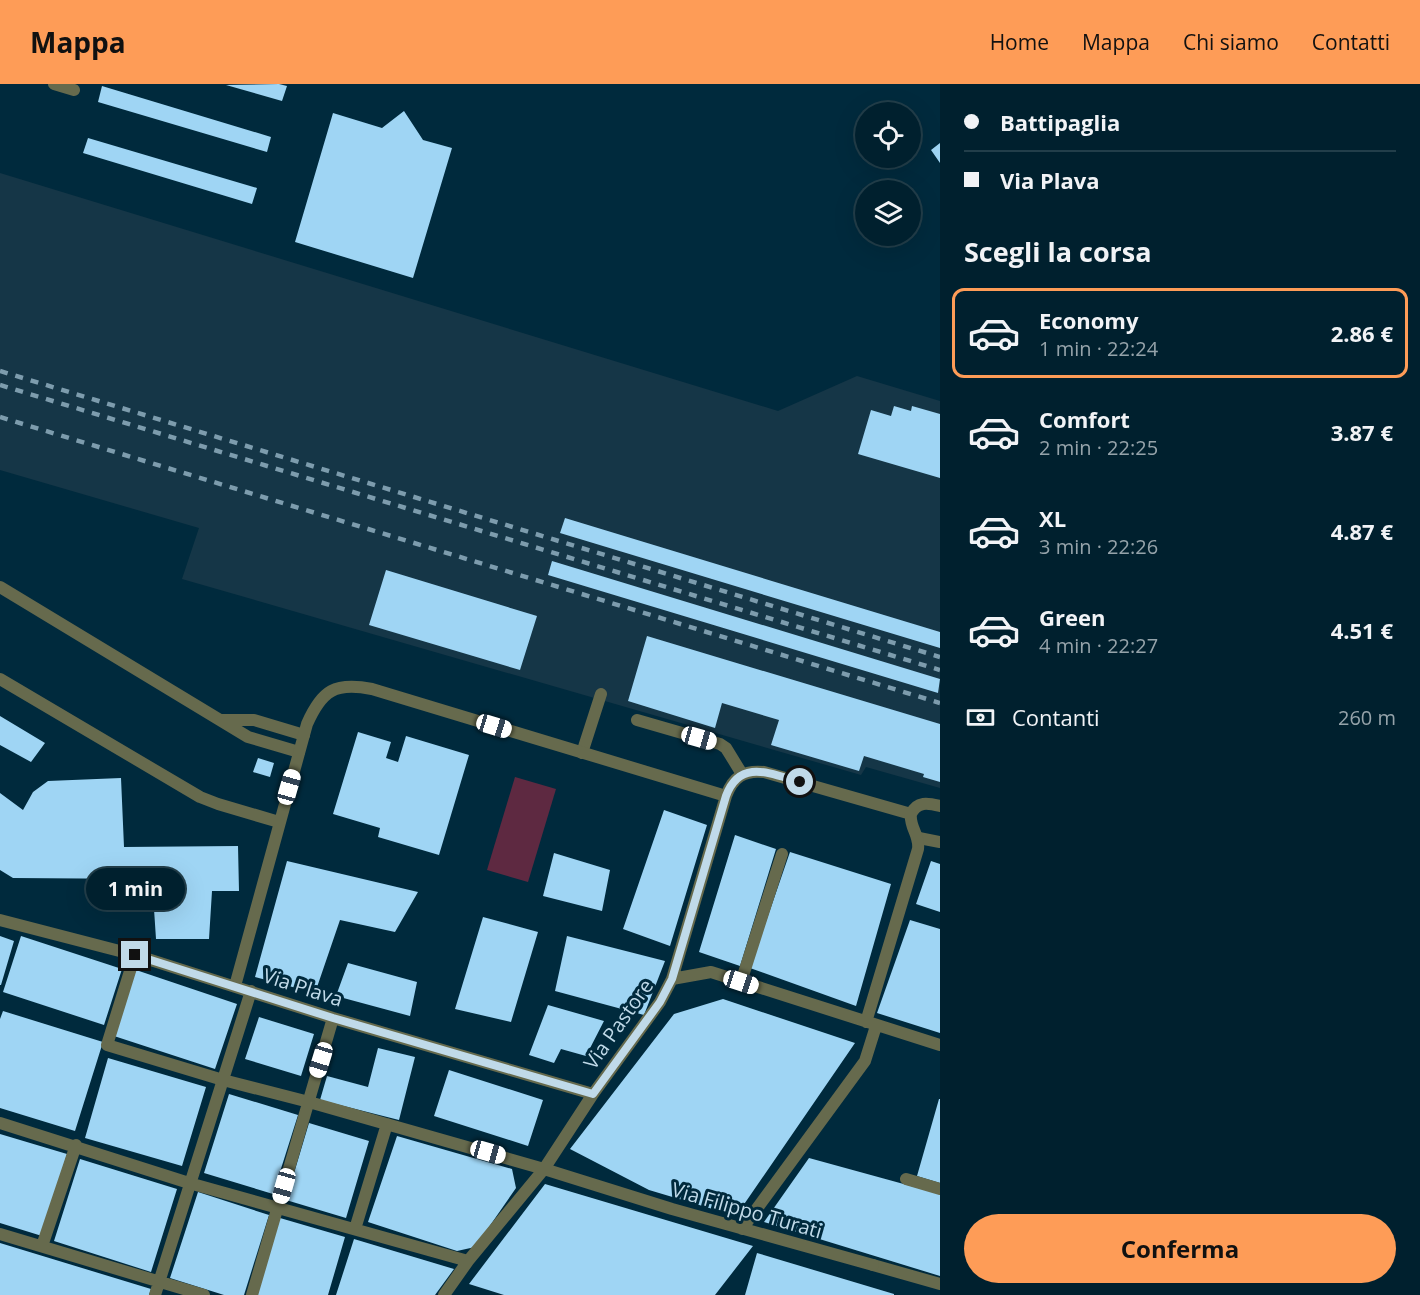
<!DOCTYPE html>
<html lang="it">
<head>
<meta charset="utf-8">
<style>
  :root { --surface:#00202e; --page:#0e2d3a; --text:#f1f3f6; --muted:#95a3aa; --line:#223e4a; --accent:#fe9c57 }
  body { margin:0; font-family:"Open Sans",sans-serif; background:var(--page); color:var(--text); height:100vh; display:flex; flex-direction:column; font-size:22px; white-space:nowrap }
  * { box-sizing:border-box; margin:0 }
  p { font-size:20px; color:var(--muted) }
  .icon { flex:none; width:33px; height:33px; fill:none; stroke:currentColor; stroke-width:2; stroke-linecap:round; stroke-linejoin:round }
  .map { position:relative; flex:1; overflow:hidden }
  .drawer { display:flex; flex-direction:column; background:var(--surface); width:480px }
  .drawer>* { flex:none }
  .banner { display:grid; align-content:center; height:132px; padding:0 24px; background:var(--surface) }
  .controls { position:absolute; left:855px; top:18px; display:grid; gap:12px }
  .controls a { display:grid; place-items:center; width:66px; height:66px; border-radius:50%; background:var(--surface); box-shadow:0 6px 24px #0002,0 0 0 2px var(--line); font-size:30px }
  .end { position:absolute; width:27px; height:27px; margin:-14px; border:8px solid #c0dae9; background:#111; box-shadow:0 0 0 3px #111 }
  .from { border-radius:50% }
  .bubble { position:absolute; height:42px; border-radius:21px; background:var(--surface); box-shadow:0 6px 24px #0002,0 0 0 2px var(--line); font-size:20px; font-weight:700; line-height:42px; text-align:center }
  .car { position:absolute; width:18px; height:36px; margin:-18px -9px; border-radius:8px; box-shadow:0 0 4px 2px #0007; background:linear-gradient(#fff 24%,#345 0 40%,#fff 0 76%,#345 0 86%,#fff 0) }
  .banner b { display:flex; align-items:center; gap:21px; height:57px; font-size:22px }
  .banner b+b { border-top:2px solid var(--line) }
  .banner i { width:15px; height:15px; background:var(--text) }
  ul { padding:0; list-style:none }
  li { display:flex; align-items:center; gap:18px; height:90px; margin:0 12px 9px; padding:0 12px; border:3px solid transparent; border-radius:12px }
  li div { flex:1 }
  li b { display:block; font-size:22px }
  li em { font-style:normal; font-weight:700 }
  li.on { border-color:var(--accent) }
  li>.icon { width:54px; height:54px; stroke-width:1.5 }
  h2 { padding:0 24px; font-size:27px; line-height:72px }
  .pay { display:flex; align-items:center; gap:15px; height:66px; padding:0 24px; font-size:22px }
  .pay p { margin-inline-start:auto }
  .button { display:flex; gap:12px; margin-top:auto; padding:12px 24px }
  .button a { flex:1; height:69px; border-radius:36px; background:var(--accent); color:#111; font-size:24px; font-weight:700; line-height:69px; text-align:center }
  header { display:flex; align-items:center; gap:36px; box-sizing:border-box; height:84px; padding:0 30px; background:var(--accent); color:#111 }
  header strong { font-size:28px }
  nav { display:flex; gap:33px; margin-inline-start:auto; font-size:21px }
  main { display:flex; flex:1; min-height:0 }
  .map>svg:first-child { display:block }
</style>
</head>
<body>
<header>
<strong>Mappa</strong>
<nav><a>Home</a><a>Mappa</a><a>Chi siamo</a><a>Contatti</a></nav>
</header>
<main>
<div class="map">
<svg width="940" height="1211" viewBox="0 0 940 1211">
  <rect width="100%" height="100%" fill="#002a3d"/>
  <path fill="#153647" d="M0,89L778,327L857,292L940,317V704L866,683L861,691L182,495L199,444L0,386Z"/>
  <path fill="#5e2941" d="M515,693L556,705L528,798L487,786Z"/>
  <path fill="#9fd5f4" d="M279,0L287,2L282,17L226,1Z
    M102,2L271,53L267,68L98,18Z
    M404,27L423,56L452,64L413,194L295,158L333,29L382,44Z
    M88,54L257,104L252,120L83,69Z
    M940,59V79L931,66Z
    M894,322L911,327L912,322L940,330V394L858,370L871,326L891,332Z
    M565,434L940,548V564L560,449Z
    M552,477L940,595L938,609L548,491Z
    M386,486L537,532L520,586L369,541Z
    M647,552L940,640V698L923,693L924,690L864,672L859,687L771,661L779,636L722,619L715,644L628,617Z
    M0,632L45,659L31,678L0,661Z
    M358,648L391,658L386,674L398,678L406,652L469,671L439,771L378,753L380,744L333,730Z
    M258,674L274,679L270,693L253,688Z
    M121,694L124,763L238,762L239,807H212L209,855H156L152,795L13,794L0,786V709L23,726L33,708L48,697Z
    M664,726L707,741L670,862L623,845Z
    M735,751L776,765L740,882L699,868Z
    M790,768L891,800L856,922L750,884Z
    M554,769L610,786L602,827L543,812Z
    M287,777L418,808L395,848L340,836L315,909L255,893Z
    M931,777L940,780V828L916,820Z
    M483,833L538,848L511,938L455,925Z
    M910,836L940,845V949L877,929Z
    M0,852L14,857L1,901H0Z
    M21,852L122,885L104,941L3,908Z
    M567,852L665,877L644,931L555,907Z
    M348,879L417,898L410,932L336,912Z
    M136,886L237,920L215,985L114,952Z
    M723,915L855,959L736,1132L649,1106L570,1065L674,930Z
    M548,921L604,937L586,972L561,965L554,979L529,971Z
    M3,927L103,958L75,1047L0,1024V935Z
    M259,933L314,950L301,992L245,975Z
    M378,964L415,973L399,1036L320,1016L327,992L368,1003Z
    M108,974L206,1003L182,1082L85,1054Z
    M449,986L543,1016L528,1062L434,1032Z
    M229,1010L298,1031L273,1110L204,1089Z
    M939,1015H940V1099L917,1092Z
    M309,1039L369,1057L346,1134L286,1116Z
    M0,1050L67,1070L42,1152L0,1139Z
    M397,1052L512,1085L516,1104L475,1163L457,1167L368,1138Z
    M809,1074L940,1110V1192L764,1138Z
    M80,1075L177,1105L151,1188L54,1157Z
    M545,1100L753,1162L715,1211H504L469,1200Z
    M198,1108L269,1131L244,1211H224L170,1194Z
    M280,1134L345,1153L328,1211H257Z
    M354,1155L454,1185L435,1211H336Z
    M0,1159L151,1205L149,1211H0Z
    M757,1169L894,1210V1211H745Z"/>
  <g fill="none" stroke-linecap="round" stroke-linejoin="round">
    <path stroke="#666a4d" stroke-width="12" d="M54,0L74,6
      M0,503L248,653L299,668
      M221,636H254L304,651
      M637,636L720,660L726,664L742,690
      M582,669L601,610
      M919,754L940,758"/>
    <path stroke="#666a4d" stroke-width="12" d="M741,898L782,770
      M906,1095L940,1105
      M873,1181L940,1200"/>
    <path stroke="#666a4d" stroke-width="12" d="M0,595L200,713L218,720L279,738
      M0,836L135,871L333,934L593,1010
      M135,871L107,961L223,996L309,1018L544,1085L672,1125L873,1181
      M672,895L711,888L940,961
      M235,902L307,640C322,606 335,598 372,605L726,712
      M866,938L918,765C920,751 909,743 911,730
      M0,1039L189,1099L468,1177
      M355,1145L387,1040
      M742,1145L865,977L876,942
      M0,1150L204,1211
      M42,1162L76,1061
      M155,1211L251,907
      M252,1211L333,934
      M444,1211L468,1177L544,1085L593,1010L660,918L672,895L726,712C733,693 744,686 764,688L911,730C917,717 928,719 940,722"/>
    <path stroke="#7d9cad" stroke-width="4.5" stroke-dasharray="8 8" stroke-linecap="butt" d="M0,287L940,573
      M0,301L940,586
      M0,333L940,619"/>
  </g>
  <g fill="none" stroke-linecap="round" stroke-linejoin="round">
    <path stroke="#c0dae9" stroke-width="8" d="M135,871L333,934L593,1010L660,918L672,895L726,712C740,674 771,690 800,698"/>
  </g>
  <g text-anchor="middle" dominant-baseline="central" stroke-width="6" stroke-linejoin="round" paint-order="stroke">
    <g font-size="20" fill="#c0dae9" stroke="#002a3d">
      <text transform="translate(303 903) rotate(18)">Via Plava</text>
      <text transform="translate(618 940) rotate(-55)">Via Pastore</text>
      <text transform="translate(747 1126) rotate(16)">Via Filippo Turati</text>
    </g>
  </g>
</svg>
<div class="controls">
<a><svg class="icon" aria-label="locate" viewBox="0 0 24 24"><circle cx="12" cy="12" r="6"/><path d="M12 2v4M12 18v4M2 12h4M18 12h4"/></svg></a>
<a><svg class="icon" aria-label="layers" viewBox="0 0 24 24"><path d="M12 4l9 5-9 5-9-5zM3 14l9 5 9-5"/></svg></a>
</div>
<i class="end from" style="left:800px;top:698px"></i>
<i class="end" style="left:135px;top:871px"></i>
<div class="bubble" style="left:86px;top:784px;width:99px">1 min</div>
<i class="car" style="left:494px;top:642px;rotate:107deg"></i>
<i class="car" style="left:699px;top:654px;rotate:106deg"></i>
<i class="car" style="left:289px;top:703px;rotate:16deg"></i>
<i class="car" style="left:741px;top:898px;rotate:108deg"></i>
<i class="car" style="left:321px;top:976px;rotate:197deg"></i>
<i class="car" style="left:488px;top:1068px;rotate:106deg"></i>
<i class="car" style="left:284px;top:1102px;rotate:196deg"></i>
</div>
<section class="drawer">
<div class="banner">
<b><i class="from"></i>Battipaglia</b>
<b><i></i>Via Plava</b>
</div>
<h2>Scegli la corsa</h2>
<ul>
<li class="on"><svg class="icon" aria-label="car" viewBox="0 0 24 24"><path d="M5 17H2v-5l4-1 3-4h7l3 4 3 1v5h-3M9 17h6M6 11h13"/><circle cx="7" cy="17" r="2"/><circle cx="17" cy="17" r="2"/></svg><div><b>Economy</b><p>1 min · 22:24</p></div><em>2.86 €</em></li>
<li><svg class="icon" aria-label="car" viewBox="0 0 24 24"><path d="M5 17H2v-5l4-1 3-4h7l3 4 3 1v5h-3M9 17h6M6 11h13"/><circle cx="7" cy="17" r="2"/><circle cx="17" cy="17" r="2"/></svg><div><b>Comfort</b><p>2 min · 22:25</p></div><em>3.87 €</em></li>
<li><svg class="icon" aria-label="car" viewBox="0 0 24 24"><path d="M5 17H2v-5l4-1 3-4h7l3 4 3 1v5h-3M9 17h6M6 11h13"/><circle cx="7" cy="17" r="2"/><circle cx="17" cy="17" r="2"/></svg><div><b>XL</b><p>3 min · 22:26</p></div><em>4.87 €</em></li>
<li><svg class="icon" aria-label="car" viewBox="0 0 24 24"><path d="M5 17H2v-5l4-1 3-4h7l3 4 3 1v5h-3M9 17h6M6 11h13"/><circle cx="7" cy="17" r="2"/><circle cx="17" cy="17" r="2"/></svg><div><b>Green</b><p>4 min · 22:27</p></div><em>4.51 €</em></li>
</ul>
<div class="pay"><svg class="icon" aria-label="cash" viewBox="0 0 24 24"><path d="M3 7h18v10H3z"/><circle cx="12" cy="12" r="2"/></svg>Contanti<p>260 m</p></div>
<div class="button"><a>Conferma</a></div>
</section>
</main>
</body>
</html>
